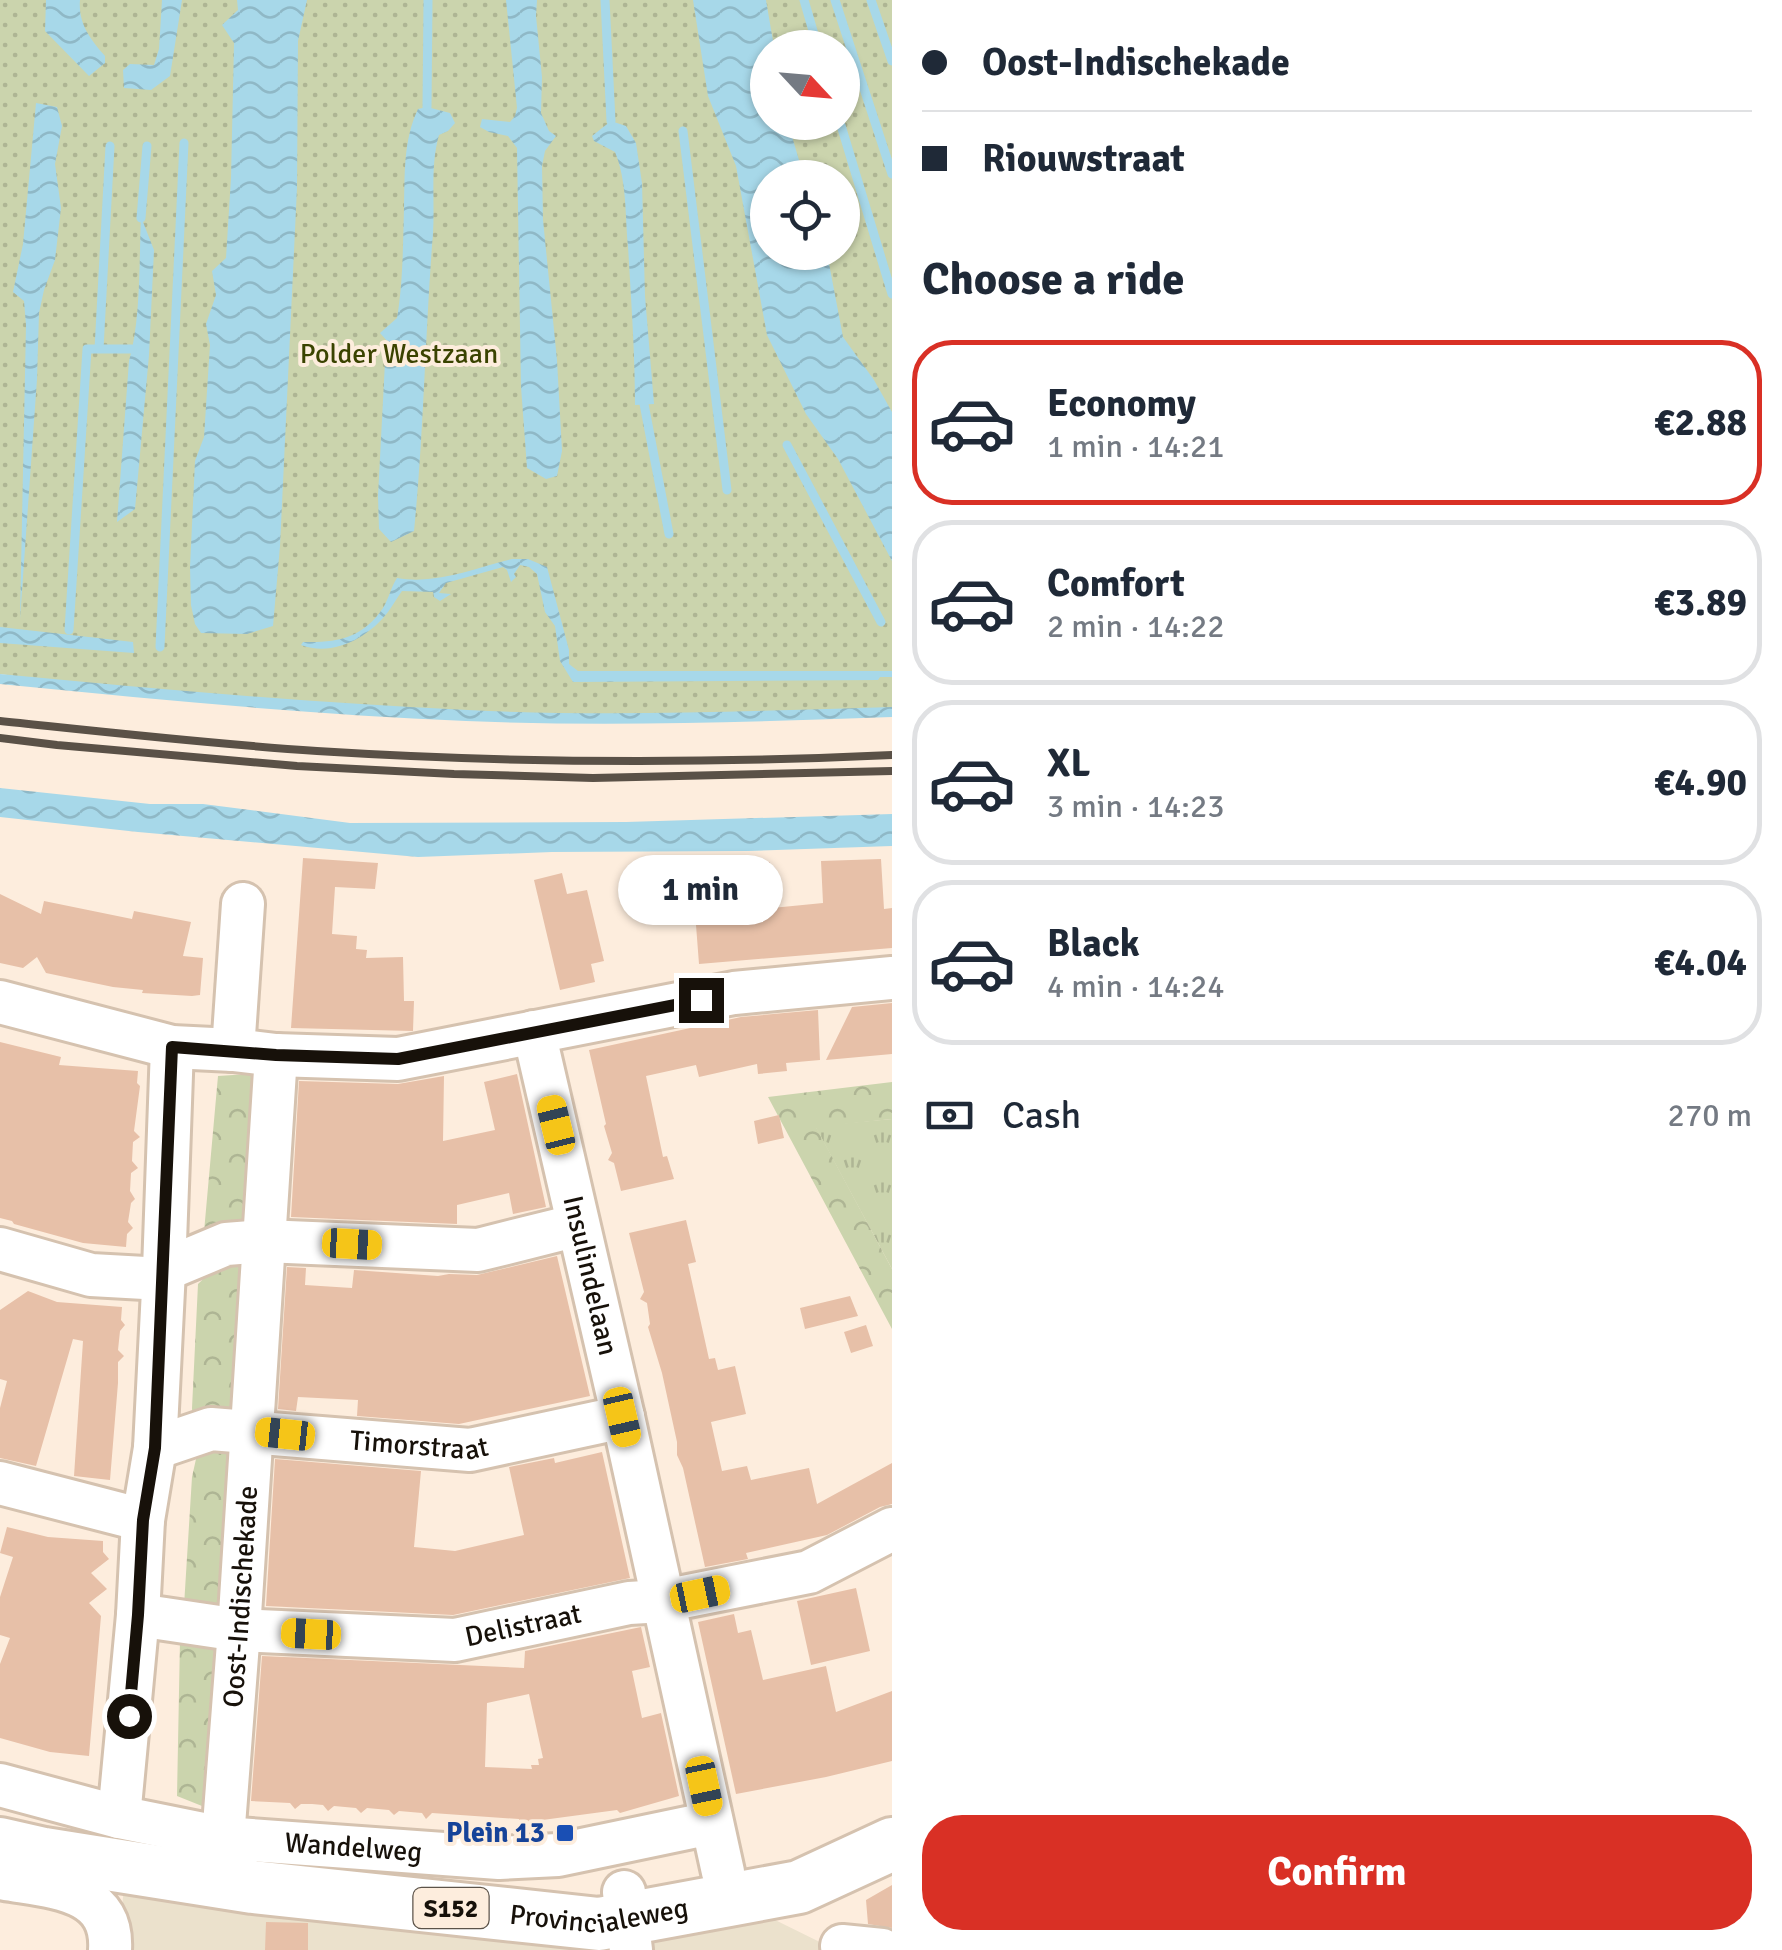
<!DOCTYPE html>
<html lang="en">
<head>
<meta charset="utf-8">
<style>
  :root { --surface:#fff; --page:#f2f2f3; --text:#1f2937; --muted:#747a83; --line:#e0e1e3; --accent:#d93025 }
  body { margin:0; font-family:Signika,sans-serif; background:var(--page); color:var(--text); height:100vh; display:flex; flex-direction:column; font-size:38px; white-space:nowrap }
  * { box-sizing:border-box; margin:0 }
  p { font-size:32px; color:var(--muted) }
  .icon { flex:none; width:55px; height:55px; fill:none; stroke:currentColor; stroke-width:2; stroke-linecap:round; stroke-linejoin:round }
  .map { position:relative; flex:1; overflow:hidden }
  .drawer { display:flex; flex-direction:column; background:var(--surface); width:890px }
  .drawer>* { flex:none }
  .hud { display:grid; align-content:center; height:220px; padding:0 30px; background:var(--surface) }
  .needle { width:65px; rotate:116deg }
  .buttons { position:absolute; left:750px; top:30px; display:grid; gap:20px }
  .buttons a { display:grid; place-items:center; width:110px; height:110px; border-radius:50%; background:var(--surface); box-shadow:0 2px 8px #0004; font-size:50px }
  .end { position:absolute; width:45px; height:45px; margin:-22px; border:12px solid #17110a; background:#fff; box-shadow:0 0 0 5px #fff }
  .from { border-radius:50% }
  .bubble { position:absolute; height:70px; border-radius:35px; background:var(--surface); box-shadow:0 2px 8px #0004; font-size:32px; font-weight:700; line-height:70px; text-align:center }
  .car { position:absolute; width:30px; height:60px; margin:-30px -15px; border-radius:12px; box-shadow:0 0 8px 2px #0007; background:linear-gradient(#f5c518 24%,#345 0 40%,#f5c518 0 76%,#345 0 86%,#f5c518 0) }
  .hud b { display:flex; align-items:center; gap:35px; height:95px; font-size:38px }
  .hud b+b { border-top:2px solid var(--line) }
  .hud i { width:25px; height:25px; background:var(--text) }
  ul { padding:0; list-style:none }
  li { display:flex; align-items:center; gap:30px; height:165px; margin:0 20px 15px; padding:0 10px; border:5px solid var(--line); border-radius:40px }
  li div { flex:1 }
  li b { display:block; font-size:38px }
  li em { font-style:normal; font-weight:700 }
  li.on { border-color:var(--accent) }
  li>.icon { width:90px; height:90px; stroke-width:1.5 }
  h2 { padding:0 30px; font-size:45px; line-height:120px }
  .pay { display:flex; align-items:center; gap:25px; height:110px; padding:0 30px; font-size:38px }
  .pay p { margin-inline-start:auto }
  .action { display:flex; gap:20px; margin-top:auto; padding:20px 30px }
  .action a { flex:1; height:115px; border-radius:40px; background:var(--accent); color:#fff; font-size:40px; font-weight:700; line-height:115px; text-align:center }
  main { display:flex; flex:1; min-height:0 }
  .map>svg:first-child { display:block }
</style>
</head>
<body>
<main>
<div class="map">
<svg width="892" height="1950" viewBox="0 0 892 1950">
  <defs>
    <pattern id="grass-tufts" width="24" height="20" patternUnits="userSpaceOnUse" patternTransform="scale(2.5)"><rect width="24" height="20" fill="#cbd4ad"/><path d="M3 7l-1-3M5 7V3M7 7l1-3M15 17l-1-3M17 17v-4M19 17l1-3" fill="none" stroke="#aeb594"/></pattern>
    <pattern id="forest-crowns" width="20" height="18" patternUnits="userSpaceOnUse" patternTransform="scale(2.5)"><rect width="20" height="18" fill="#cbd4ad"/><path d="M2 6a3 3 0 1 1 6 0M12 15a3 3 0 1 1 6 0" fill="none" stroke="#aeb594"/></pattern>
    <pattern id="park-dots" width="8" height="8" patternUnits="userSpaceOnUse" patternTransform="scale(2.5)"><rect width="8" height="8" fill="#cbd4ad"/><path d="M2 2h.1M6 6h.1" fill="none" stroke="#aeb594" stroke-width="1.8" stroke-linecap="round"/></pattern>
    <pattern id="water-waves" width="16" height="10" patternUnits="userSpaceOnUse" patternTransform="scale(2.5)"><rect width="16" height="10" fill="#a7d8e9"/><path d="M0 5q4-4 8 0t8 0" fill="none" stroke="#8fb8c6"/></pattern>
  </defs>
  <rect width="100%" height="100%" fill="#fdeddd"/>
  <path fill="#ebe1cc" d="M124,1887L767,1916L836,1950H118Z"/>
  <path fill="url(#grass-tufts)" d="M892,1119V1269L815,1126Z"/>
  <path fill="url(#forest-crowns)" d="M265,1073L259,1233L203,1243L218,1076Z
    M892,1082V1119L816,1127L892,1269V1329L768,1097Z
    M242,1259L244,1421L193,1425L192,1408L198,1284L216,1267Z
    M240,1448L230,1614L184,1606L192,1477L198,1450Z
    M180,1640L222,1646L212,1810L177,1796Z"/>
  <path fill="url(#park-dots)" fill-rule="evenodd" d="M0,0H892V711L610,718L286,704L50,681L0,674ZM768,48H842V122H768ZM768,178H842V252H768Z"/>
  <path fill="url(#water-waves)" d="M46,0H80C78,23 90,39 105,56V63L89,76L45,31Z
    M162,0H182L170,76L151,90L124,88L123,70L130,64L154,65L159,49Z
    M237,0H307L298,41L297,188L280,546L273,626L247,634L201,633L195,624L191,605L190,567L195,461L204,437L210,345L206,324L216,295L212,271L226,258L231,178L234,43L222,25L238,10Z
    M506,0H537L536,16L542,77L541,113L549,131L556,136L545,151L542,166L543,220L557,360L562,451L557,476L546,479L527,468L521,387L517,148L508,136L489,132L480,127L482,119L510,122L515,116L517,108Z
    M693,0H766L774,47L768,48V122L788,123L804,177L768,178V252L827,253L843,337L874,380L892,412V561L838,459L806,414L767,335L736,166L708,96Z
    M36,103L57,107L62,126L55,164L61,208L55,260L44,290L39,313L37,379L20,619L26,325L24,301L13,292L23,244Z
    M427,107L450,113L455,123L448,131L439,135C430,166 435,201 433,233C425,333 424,432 414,531L391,542L379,529L378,496L385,362L389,343L380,333L397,318C403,284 403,243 404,208C405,174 403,141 418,109Z
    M611,121L626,126L636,143L642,183L645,296L654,404L635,405C635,352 631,299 628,246C625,215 627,181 615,152L594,141L592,136Z
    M141,217L154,250L149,355L135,509L117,522L129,361C141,320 139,261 141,217Z
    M512,559H528L547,567L569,650V664L578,671H892V677H880L878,680L573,682L560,661L555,626L545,612L537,574L529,567L520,565L514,574L516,577L511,582L507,570L503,567L446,583L439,593L451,594L440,601L434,597L433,592L402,591C397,598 393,605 388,612C368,638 333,657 301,645L303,642C337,643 363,638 383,608C389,598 391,587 397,578C436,585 475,568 512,559Z
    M0,627L133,642L134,653L0,643Z
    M0,674C156,689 312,703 468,710C609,717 751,711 892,707V717C750,722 608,727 466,721C314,715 162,700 10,685L0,684Z
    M0,788L150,804H203L350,823L626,822L892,814V846L748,851L552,852L418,857L138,832L0,817Z"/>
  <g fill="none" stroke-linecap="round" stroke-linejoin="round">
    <path stroke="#a7d8e9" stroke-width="9" d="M605,0L611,121
      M804,0L818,48
      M835,0L892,174
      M871,0L892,61
      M427,107L428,0
      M840,122L892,294
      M683,131L727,490
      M141,218L147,146
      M99,349L110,146
      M644,404L669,534
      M787,445L881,622
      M69,630L87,349H132
      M160,647L184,143"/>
  </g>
  <path fill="#e7c0a8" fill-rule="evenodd" d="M303,858L378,863L375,889L335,887L332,934L357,936L356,949L367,950L366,958L403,957L404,1001H414L413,1031L291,1028Z
    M881,859L884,909L892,908V948L699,964L696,925L712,923L709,865L770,862L772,908L823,903L821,861Z
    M562,873L567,894L587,890L604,961L591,964L595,982L560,990L534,880Z
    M0,894L41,914L44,901L132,919L134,911L191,922L183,956L203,958L200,995L192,996L142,993L143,990L113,987L46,973L37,957L23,968L0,963Z
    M892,1003V1054L826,1060L852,1007Z
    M818,1010L820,1060L786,1063L787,1071L758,1074L757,1064L699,1077L696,1065L646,1076L663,1157L667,1156L674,1179L621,1191L614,1163L608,1160L612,1153L604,1126L606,1124L603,1111L589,1050L741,1017Z
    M0,1042L61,1057L59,1065L138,1071L137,1083L140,1086L134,1131L140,1137L133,1142L132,1161L138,1168L131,1173L130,1191L135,1199L131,1203L128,1222L133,1228L127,1234L126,1247L83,1243L14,1224L12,1221L0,1218Z
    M517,1074L546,1207L513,1214L509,1193L457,1205V1224L291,1217L299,1081L398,1084L444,1076L443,1141L495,1130L484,1082Z
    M779,1115L784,1138L758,1144L754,1121Z
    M686,1220L696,1262L688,1264L709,1359L715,1358L718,1370L735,1366L746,1414L711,1422L722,1471L747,1466L751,1480L809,1468L817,1504L892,1463V1504L880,1507L827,1535L746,1553L748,1559L705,1567L683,1468L677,1455V1442L662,1373L648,1327L650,1324L647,1303L640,1299L644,1292L629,1233Z
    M557,1256L590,1396L459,1424L357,1416L358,1400L298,1397L296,1411L278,1409L287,1267L306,1268L305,1285L352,1288L354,1270L438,1276L449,1274L477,1275Z
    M28,1291L57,1302L122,1307L121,1320L125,1325L120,1331L118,1350L124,1356L118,1362V1383L110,1480L74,1476L83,1341L73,1339L36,1466L0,1458V1408L7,1381L0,1379V1310Z
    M850,1296L858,1316L805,1329L800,1308Z
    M866,1325L873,1346L851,1353L844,1332Z
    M602,1452L630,1578L453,1615L266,1606L275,1459L421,1471L414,1547L455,1551L524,1535L509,1467L554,1458L555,1463Z
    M7,1527L48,1537L103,1541V1552L109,1559L91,1573L107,1589L89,1603L101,1616L89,1756L50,1752L0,1738V1664L10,1638L0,1635V1597L13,1557L0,1553Z
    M856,1588L870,1651L811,1665L797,1601Z
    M734,1614L738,1633L751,1630L763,1680L826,1666L836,1712L892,1691V1761L826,1777L736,1794L698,1622Z
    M641,1627L650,1667L632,1671L642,1718L661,1713L679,1796L620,1813L617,1810L520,1823L519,1819L432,1813L426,1819L422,1813L399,1811L394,1815L389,1810L367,1808L361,1813L356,1808L334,1806L328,1811L323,1805L312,1804H301L295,1809L290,1803L251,1801L262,1656L524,1668L525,1651ZM529,1694L543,1758L538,1759L539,1765H531L532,1769L485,1767L487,1703Z
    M892,1885V1928L868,1924L866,1900Z
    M266,1922L308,1923V1950H265Z"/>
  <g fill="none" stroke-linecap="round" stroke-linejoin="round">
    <g stroke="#d5c2af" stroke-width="48">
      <g id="minor">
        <path d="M0,1002L172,1047L233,1050L276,1055L398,1059L734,993L892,978"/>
        <path id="s1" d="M534,1032L623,1417L723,1872"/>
        <path d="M233,1050L243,904"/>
        <path d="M0,1249L91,1275L163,1279"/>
        <path d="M164,1270L226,1244L264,1241L478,1250L578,1225"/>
        <path id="s2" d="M155,1448L211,1429L470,1450L623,1417"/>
        <path d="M0,1483L143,1520"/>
        <path id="s3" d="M138,1615L239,1630L455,1640L629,1603L663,1601L809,1572L892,1529"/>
        <path id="s4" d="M0,1785L119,1817L223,1838L499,1858L558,1855L711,1823"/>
        <path d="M119,1817L138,1615L143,1520L155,1448L164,1270L172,1047"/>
        <path id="s5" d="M223,1838L239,1630L276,1055"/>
        <path d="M0,1878C47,1887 114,1886 110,1950"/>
        <path d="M624,1892L631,1950"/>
        <path d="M842,1946L882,1950"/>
      </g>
    </g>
    <g stroke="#d5c2af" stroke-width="58">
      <g id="major">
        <path id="s6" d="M0,1844L44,1854L253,1887L599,1924L799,1887L892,1844"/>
      </g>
    </g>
    <use href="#minor" stroke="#fff" stroke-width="42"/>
    <use href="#major" stroke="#fff" stroke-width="52"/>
    <path stroke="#5a5147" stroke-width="8" d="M0,721C105,732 211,744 317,751C508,763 701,764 892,755
      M0,738L57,745L297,766L454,774L593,778L892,771"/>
  </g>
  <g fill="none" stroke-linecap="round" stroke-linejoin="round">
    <path stroke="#17110a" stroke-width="12" d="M129,1716L138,1615L143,1520L155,1448L172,1047L276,1055L398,1059L701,1000"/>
  </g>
  <rect fill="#1a4fb4" stroke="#fdeddd" stroke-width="4" x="555" y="1823" width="20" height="20" rx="5"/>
  <g text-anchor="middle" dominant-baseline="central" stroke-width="8" stroke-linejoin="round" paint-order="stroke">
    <rect fill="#fdeddd" stroke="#5c5349" stroke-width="2.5" x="413.5" y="1888" width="75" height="40" rx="8"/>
    <g font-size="25" font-weight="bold" fill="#17110a">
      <text x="451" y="1908">S152</text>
    </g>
    <g font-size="28" fill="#3a4300" stroke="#fdeddd">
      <text x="399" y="354">Polder Westzaan</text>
    </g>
    <g font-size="28" fill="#17110a" stroke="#fdeddd">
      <text stroke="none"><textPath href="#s1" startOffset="250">Insulindelaan</textPath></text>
      <text stroke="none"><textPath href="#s2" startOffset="268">Timorstraat</textPath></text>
      <text stroke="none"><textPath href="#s5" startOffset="242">Oost-Indischekade</textPath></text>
      <text stroke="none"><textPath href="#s3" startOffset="388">Delistraat</textPath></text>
      <text stroke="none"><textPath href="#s4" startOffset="360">Wandelweg</textPath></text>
      <text stroke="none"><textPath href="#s6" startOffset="605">Provincialeweg</textPath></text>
    </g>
    <g font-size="28" font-weight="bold" fill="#164399" stroke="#fdeddd" text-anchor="end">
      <text x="545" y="1833">Plein 13</text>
    </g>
  </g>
</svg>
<div class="buttons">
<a><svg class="needle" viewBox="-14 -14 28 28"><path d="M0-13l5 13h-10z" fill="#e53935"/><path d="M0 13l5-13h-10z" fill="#747a83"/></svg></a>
<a><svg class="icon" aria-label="locate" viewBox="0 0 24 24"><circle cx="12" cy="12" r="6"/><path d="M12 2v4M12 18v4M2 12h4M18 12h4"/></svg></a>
</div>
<i class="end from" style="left:129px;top:1716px"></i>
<i class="end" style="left:701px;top:1000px"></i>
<div class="bubble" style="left:618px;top:855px;width:165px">1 min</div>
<i class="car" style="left:556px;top:1125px;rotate:346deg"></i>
<i class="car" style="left:352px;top:1244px;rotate:93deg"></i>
<i class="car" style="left:622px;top:1417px;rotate:167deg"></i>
<i class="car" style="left:285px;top:1434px;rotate:276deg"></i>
<i class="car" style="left:700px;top:1594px;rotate:78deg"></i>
<i class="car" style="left:311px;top:1634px;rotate:273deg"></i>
<i class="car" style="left:704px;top:1786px;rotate:168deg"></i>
</div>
<section class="drawer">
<div class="hud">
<b><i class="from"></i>Oost-Indischekade</b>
<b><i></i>Riouwstraat</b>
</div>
<h2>Choose a ride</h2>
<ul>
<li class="on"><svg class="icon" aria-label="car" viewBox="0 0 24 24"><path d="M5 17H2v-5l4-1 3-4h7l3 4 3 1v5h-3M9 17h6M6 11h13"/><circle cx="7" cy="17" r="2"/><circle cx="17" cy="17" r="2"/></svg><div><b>Economy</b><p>1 min · 14:21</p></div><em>€2.88</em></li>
<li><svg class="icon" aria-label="car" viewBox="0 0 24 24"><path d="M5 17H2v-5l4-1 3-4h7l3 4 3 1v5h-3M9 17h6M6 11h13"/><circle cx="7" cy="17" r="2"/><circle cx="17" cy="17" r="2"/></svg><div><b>Comfort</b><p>2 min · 14:22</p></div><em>€3.89</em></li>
<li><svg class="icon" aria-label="car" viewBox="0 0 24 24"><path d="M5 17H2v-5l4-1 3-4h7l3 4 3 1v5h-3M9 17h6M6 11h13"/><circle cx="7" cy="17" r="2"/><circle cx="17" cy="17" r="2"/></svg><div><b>XL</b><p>3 min · 14:23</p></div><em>€4.90</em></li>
<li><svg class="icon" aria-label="car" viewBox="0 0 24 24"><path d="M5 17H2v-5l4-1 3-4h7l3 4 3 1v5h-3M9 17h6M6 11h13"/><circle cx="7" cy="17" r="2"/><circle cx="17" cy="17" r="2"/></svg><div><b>Black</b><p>4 min · 14:24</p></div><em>€4.04</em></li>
</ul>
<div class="pay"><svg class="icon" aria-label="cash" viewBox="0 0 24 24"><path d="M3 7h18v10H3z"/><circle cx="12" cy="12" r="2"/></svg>Cash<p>270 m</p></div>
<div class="action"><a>Confirm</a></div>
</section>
</main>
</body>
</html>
